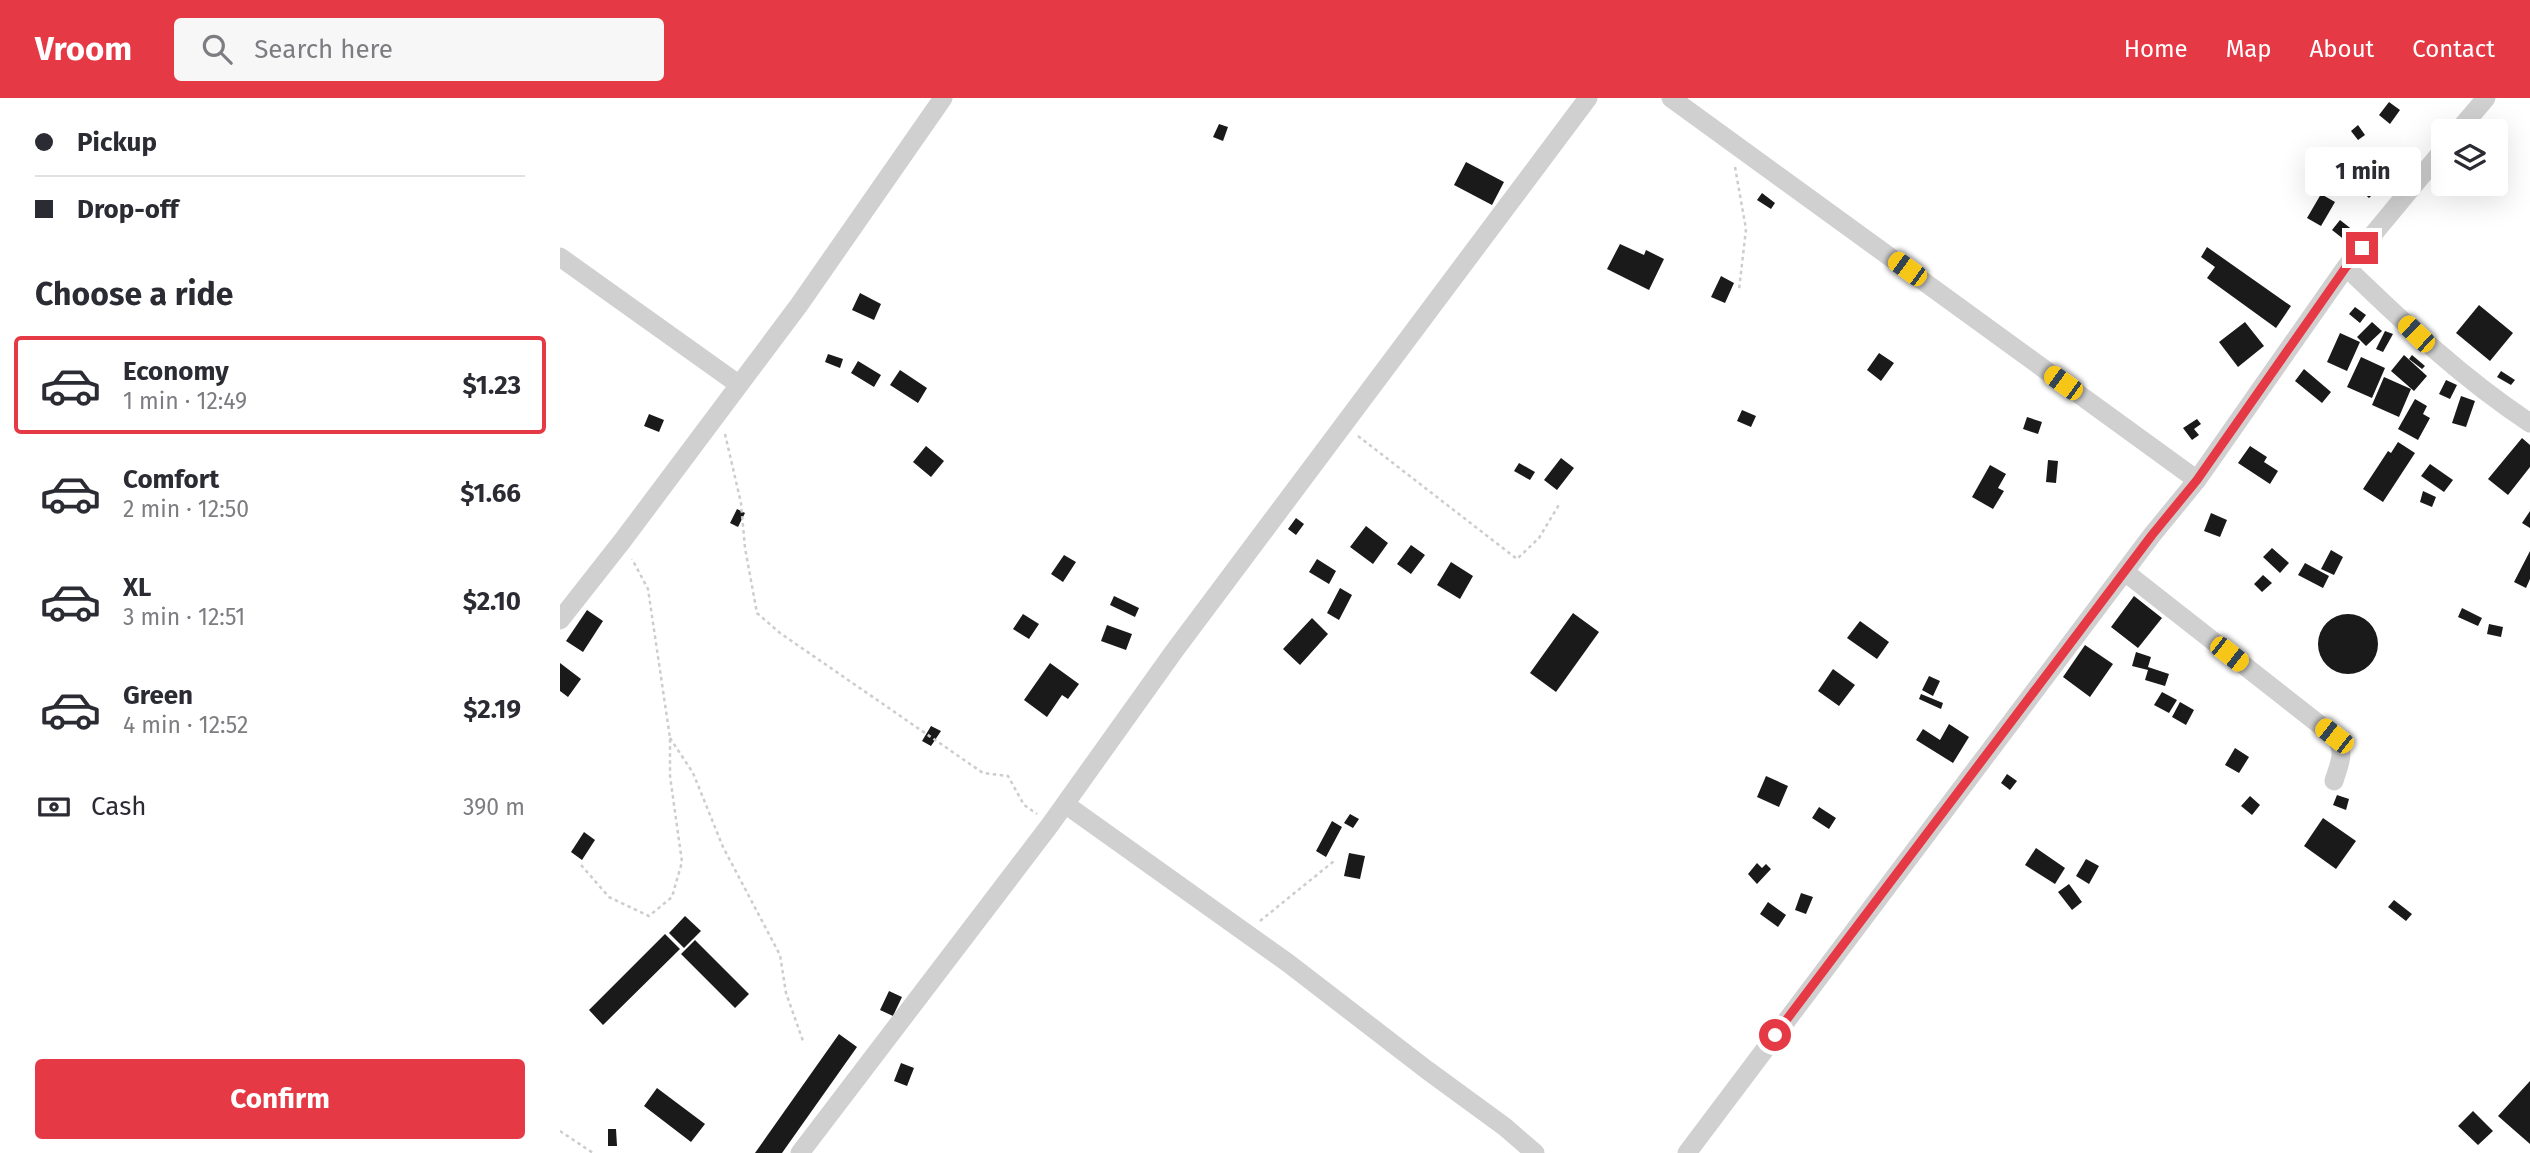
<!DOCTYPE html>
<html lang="en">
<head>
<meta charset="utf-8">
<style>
  :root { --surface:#fff; --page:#f7f7f7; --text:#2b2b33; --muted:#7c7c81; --line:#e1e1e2; --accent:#e63946 }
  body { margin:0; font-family:"Fira Sans",sans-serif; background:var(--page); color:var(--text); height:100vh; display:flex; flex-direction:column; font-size:26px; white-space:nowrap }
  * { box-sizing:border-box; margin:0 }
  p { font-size:23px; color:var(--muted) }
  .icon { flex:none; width:38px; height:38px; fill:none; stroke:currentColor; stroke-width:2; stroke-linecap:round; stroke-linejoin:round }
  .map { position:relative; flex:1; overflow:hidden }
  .details { display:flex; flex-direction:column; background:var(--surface); width:560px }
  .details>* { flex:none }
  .hud { display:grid; align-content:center; height:154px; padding:0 35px; background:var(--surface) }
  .buttons { position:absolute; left:1871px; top:21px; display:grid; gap:14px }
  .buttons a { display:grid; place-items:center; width:77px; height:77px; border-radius:7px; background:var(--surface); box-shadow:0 7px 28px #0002; font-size:35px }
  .end { position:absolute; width:32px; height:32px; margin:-16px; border:9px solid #e63946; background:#fff; box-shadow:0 0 0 4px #fff }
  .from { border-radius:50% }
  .bubble { position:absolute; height:49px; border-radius:7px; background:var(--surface); box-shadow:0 7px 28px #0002; font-size:23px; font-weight:700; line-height:49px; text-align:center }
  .car { position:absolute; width:21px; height:42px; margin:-21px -10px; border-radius:9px; box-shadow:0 0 5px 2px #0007; background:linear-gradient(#f5c518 24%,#345 0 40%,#f5c518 0 76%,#345 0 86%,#f5c518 0) }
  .hud b { display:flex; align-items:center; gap:24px; height:66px; font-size:26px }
  .hud b+b { border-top:2px solid var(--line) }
  .hud i { width:18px; height:18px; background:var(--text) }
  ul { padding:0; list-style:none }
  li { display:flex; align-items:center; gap:21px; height:98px; margin:0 14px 10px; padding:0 21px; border:4px solid transparent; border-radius:7px }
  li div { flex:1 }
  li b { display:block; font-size:26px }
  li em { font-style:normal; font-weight:700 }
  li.active { border-color:var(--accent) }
  li>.icon { width:63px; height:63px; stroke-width:1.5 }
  h2 { padding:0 35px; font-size:32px; line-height:84px }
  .pay { display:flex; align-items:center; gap:18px; height:77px; padding:0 35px; font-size:26px }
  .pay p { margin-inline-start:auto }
  .cta { display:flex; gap:14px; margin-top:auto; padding:14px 35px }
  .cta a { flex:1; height:80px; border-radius:7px; background:var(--accent); color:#fff; font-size:28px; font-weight:700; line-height:80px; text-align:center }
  header { display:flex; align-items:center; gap:42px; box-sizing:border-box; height:98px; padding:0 35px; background:var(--accent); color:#fff }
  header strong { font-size:33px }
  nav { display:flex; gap:38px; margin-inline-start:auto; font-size:24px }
  .search { width:490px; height:63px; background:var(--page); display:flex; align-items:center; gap:18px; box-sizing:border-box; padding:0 24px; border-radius:7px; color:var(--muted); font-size:26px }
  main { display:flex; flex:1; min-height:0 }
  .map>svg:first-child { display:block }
</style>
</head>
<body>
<header>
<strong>Vroom</strong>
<div class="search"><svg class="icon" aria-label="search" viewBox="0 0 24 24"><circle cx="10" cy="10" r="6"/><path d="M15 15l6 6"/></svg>Search here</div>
<nav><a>Home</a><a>Map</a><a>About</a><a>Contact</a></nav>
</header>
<main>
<section class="details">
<div class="hud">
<b><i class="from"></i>Pickup</b>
<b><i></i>Drop-off</b>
</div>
<h2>Choose a ride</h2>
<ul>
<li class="active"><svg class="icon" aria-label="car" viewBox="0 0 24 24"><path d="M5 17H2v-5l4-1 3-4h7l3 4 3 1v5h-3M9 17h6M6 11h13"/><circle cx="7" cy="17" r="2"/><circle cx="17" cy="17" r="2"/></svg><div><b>Economy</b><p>1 min · 12:49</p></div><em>$1.23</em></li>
<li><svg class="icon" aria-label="car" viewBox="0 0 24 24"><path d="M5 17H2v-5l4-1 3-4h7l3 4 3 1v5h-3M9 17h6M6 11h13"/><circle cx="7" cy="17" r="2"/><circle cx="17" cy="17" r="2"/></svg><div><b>Comfort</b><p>2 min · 12:50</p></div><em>$1.66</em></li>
<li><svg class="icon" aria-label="car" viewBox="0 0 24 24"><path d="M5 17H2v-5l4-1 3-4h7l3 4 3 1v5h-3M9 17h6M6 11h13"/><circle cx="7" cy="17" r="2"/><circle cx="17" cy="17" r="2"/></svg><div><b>XL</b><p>3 min · 12:51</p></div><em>$2.10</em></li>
<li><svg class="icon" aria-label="car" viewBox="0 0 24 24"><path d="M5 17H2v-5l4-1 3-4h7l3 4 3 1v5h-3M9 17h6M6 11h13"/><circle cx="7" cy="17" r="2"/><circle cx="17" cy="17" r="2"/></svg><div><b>Green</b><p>4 min · 12:52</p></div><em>$2.19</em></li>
</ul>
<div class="pay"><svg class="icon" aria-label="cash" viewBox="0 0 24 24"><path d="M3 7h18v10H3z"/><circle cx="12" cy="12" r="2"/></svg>Cash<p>390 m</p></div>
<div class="cta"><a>Confirm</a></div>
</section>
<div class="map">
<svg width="1970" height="1055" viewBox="0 0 1970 1055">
  <rect width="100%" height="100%" fill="#fff"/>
  <path fill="#1a1a1a" d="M1829,4L1840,12L1830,26L1819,17Z
    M659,26L668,29L663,43L653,39Z
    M1798,27L1805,37L1798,42L1791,33Z
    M906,64L944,84L932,107L894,87Z
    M1803,82L1816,93L1809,100L1797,89Z
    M1202,95L1215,105L1211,111L1197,102Z
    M1761,96L1775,104L1761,128L1747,120Z
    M1780,122L1794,133L1786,143L1772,132Z
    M1060,146L1084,157L1086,152L1104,161L1089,192L1047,171Z
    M1647,149L1731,208L1716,230L1647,180L1655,169L1641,159Z
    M1161,178L1174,185L1165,205L1151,199Z
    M300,195L321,206L314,222L292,212Z
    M1919,207L1953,235L1930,263L1896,235Z
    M1795,209L1806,217L1800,225L1789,216Z
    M1685,224L1704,248L1678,269L1659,244Z
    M1812,224L1822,233L1806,248L1797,239Z
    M1825,233L1833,236L1823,254L1816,251Z
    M1780,235L1800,244L1787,273L1767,264Z
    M1319,255L1334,265L1321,283L1307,272Z
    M268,256L283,261L280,270L265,264Z
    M1844,257L1867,278L1854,293L1831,273Z
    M1852,257L1865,268L1862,271L1849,261Z
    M1801,259L1825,270L1812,300L1787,289Z
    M298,263L321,277L314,289L291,275Z
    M1744,271L1771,294L1762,305L1735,283Z
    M340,272L367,290L358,305L330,287Z
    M1941,273L1955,282L1951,287L1937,279Z
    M1824,279L1851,291L1839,319L1812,307Z
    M1886,282L1897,287L1890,301L1879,296Z
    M1901,298L1915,303L1906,329L1892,325Z
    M1855,301L1867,308L1863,316L1870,320L1858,342L1838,331Z
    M1182,312L1196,318L1191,329L1177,323Z
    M89,316L104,322L99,334L84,328Z
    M1467,319L1482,324L1478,336L1463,331Z
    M1637,321L1641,326L1634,331L1639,337L1632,342L1623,330Z
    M1962,340L1970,347V369L1948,397L1928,381Z
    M1838,344L1855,355L1823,404L1803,391L1828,353L1831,355Z
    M366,348L384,363L371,379L353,364Z
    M1690,348L1707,359L1704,364L1718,373L1710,386L1678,365Z
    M1001,360L1014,370L997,392L984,382Z
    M1488,362L1498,363L1496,385L1486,384Z
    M959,365L975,374L970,382L954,373Z
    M1870,366L1893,382L1884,394L1861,378Z
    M1430,367L1446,376L1438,390L1444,393L1433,411L1412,399Z
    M1863,393L1876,399L1872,409L1860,404Z
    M177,411L185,415L178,429L170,425Z
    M1970,413V430L1962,425Z
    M1651,415L1667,422L1660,439L1644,433Z
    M736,420L744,426L736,437L728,431Z
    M806,428L828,445L813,466L790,449Z
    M851,447L865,457L851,476L837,466Z
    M1712,450L1729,465L1720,475L1703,459Z
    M1771,452L1783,459L1774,477L1761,471Z
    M1970,453V481L1966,490L1954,484Z
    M504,457L516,464L503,484L491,476Z
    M757,461L776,473L769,486L749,474Z
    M891,464L913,478L900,501L877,487Z
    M1745,465L1769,478L1763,490L1738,477Z
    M1703,477L1712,485L1702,494L1694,486Z
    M780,490L792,497L779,522L767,515Z
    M554,498L579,510L575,519L550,507Z
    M1574,498L1602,520L1578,550L1551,529Z
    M1902,510L1922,520L1918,528L1898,519Z
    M27,512L43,523L23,554L6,543Z
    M1013,515L1039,534L996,594L970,575Z
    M1758 546a30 30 0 1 1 60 0a30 30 0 1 1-60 0Z
    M463,516L479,526L469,541L453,531Z
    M752,520L768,536L740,567L723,551Z
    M1300,523L1329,544L1317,561L1287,540Z
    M1929,526L1943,529L1941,539L1927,536Z
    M547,527L572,536L566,552L541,543Z
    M1525,547L1553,566L1530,599L1503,579Z
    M1576,554L1591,559L1588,569L1609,576L1605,588L1585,582L1588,572L1572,568Z
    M0,565L21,581L8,599L0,593Z
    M490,565L519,586L508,601L502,597L487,619L464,602Z
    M1273,571L1295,587L1279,608L1258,593Z
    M1369,578L1380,583L1373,598L1362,592Z
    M1602,594L1617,602L1609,615L1594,607Z
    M1361,596L1383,605L1381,611L1359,601Z
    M1620,604L1634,612L1626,627L1612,619Z
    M1389,626L1409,639L1393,665L1356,642L1363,631L1380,642Z
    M371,628L381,633L371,648L362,643Z
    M1675,650L1689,659L1679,675L1665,667Z
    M1447,676L1457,683L1450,692L1441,685Z
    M1206,678L1228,688L1219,709L1197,699Z
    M1777,697L1789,701L1786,712L1773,707Z
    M1690,698L1700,707L1692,717L1681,708Z
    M1259,709L1276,720L1269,731L1252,720Z
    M790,716L799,721L793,730L784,725Z
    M1763,720L1796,743L1776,771L1744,748Z
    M772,723L782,729L766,759L756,753Z
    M24,734L35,742L22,762L11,754Z
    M1476,750L1505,770L1495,786L1465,767Z
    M789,755L805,758L800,781L784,778Z
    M1526,761L1539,768L1529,786L1516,778Z
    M1197,765L1202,770L1206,766L1211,771L1197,786L1188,776Z
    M1509,786L1522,804L1512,812L1498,794Z
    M1241,795L1253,799L1246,816L1235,812Z
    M1834,802L1852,816L1846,823L1828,809Z
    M1208,804L1226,817L1218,829L1200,816Z
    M125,818L141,833L124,850L109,835Z
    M105,836L120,851L43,927L29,912Z
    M135,842L189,896L175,910L121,856Z
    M329,893L342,899L333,918L320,912Z
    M279,936L297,949L222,1055H195Z
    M341,965L354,970L347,988L334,983Z
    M1970,983V1046L1938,1018Z
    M97,990L145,1026L131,1044L84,1008Z
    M1913,1013L1933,1033L1918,1047L1898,1028Z
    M48,1031H56L57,1048H48Z"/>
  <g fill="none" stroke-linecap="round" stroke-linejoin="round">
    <path stroke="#cdcdcd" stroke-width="2.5" stroke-dasharray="3.5 3.5" stroke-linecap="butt" d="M1175,69L1186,131L1179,192
      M165,336L181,405L185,450L197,515L220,535L423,675L448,678L464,707L477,716
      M798,338L957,461L979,440L1000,405
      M110,640L133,675L163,749L220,857L226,895L243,943
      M21,767L49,799L89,818L112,799L122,764L110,678V640L88,491L72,461
      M700,823L774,763
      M0,1033L33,1055"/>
    <path stroke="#d0d0d0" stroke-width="19" d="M1111,0L1637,382
      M1898,33L1926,0
      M0,159L178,286
      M1786,169C1845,226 1902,280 1970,325
      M1565,474L1774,638C1787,653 1779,666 1774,683
      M0,522L63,442L239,207L383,0
      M505,706L728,865L867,972L945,1029L975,1055
      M240,1055L490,727L615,552L1028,0
      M1127,1055L1592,437L1637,382L1786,169L1883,52"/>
  </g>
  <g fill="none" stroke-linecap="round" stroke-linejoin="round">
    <path stroke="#e63946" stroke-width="9" d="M1215,937L1592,437L1637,382L1786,169L1802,150"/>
  </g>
</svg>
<div class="buttons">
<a><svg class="icon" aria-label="layers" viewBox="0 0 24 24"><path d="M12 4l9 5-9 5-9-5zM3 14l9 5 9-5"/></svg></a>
</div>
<i class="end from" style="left:1215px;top:937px"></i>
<i class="end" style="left:1802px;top:150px"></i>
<div class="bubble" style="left:1745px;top:49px;width:116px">1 min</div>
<i class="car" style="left:1347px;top:171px;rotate:306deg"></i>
<i class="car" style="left:1856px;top:236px;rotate:314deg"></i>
<i class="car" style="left:1503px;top:285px;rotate:306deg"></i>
<i class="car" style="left:1669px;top:556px;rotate:128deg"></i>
<i class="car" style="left:1774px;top:638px;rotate:308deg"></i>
</div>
</main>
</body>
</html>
